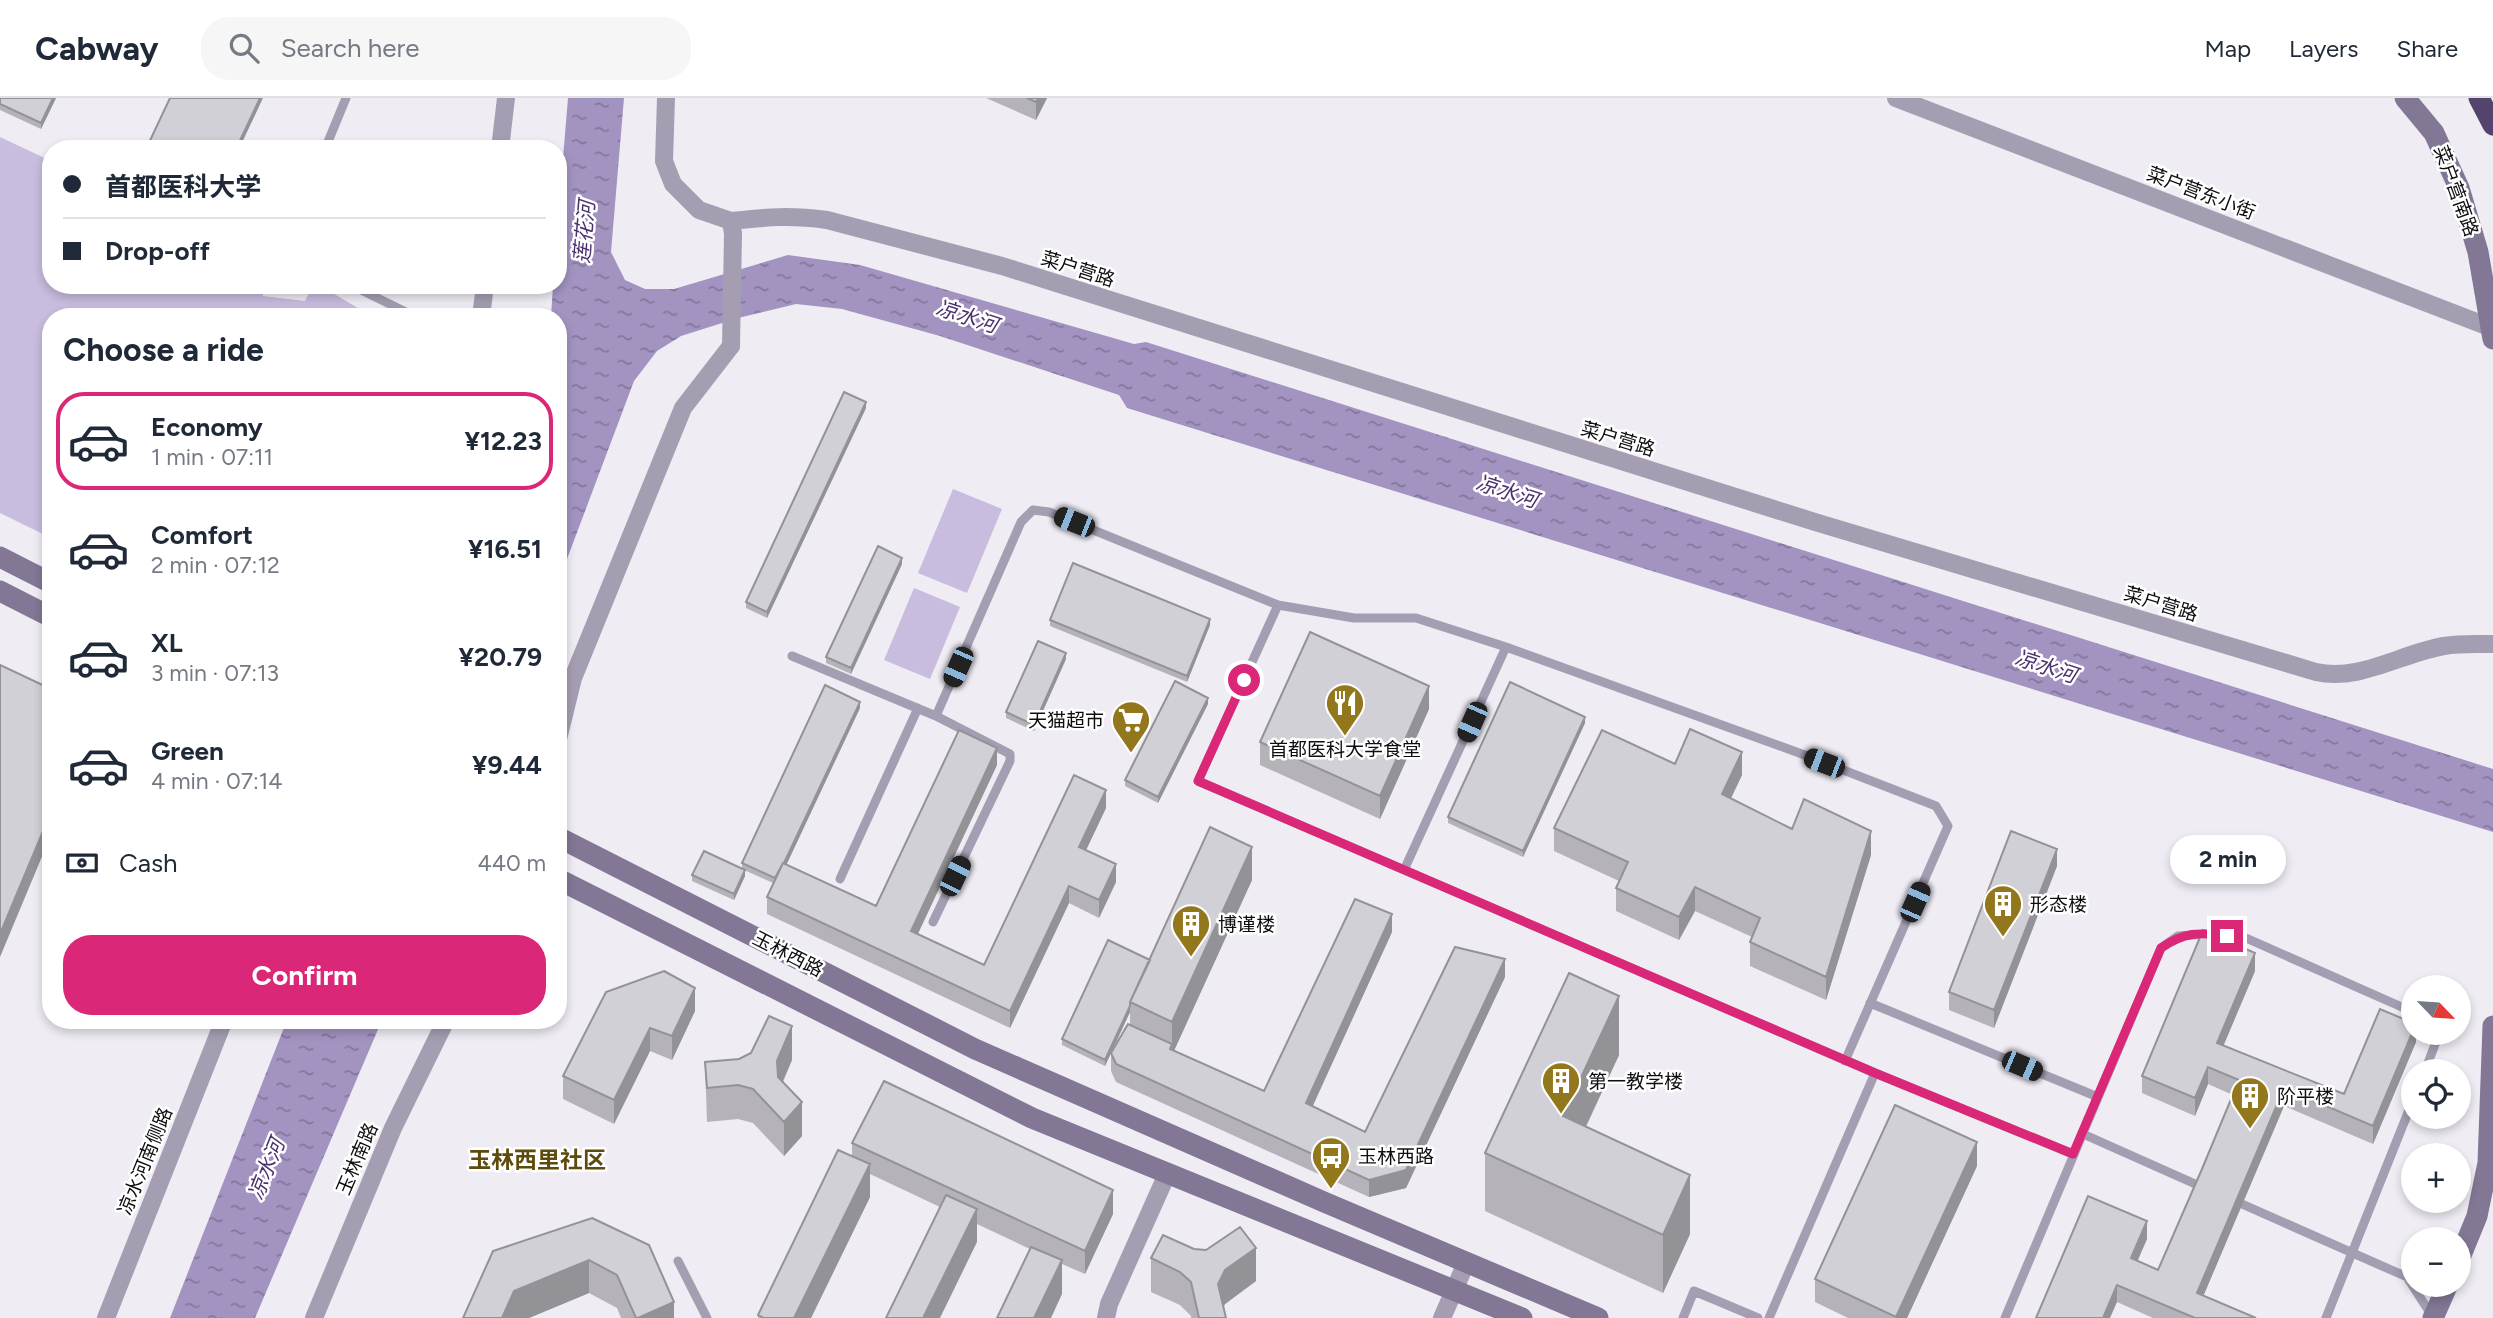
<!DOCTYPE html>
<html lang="en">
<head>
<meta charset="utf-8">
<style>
  :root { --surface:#fff; --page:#f6f6f7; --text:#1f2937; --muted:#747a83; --line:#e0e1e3; --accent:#db2777 }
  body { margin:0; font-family:Figtree,"Noto Sans SC",sans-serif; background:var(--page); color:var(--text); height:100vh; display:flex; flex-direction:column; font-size:26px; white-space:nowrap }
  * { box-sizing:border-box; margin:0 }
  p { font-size:23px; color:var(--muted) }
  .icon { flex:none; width:38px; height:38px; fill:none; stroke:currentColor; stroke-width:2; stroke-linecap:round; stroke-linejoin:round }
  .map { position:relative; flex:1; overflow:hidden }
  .drawer { position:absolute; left:42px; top:210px; width:525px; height:721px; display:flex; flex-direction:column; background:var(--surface); border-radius:28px; box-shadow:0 4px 10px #0003 }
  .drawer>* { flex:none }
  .banner { position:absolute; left:42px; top:42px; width:525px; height:154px; border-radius:28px; box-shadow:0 4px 10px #0003; display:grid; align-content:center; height:154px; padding:0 21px; background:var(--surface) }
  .needle { width:46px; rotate:115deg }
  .fabs { position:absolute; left:2401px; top:877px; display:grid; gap:14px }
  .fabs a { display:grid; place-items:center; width:70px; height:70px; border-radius:50%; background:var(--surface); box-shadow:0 4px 10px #0003; font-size:35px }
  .end { position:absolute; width:32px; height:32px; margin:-16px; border:9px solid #db2777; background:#fff; box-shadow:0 0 0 4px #fff }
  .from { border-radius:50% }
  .bubble { position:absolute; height:49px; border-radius:24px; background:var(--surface); box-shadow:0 4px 10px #0003; font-size:23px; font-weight:700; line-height:49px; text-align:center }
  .car { position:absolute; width:21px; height:42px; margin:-21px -10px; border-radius:9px; box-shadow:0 0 5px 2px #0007; background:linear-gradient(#222 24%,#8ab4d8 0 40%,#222 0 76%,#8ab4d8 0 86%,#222 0) }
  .banner b { display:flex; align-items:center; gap:24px; height:66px; font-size:26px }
  .banner b+b { border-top:2px solid var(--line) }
  .banner i { width:18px; height:18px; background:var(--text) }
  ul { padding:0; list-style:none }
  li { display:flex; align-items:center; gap:21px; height:98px; margin:0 14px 10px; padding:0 7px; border:4px solid transparent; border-radius:28px }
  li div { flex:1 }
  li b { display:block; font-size:26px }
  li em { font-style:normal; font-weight:700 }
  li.on { border-color:var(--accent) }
  li>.icon { width:63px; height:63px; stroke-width:1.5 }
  h2 { padding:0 21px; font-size:32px; line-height:84px }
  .pay { display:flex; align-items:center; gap:18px; height:77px; padding:0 21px; font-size:26px }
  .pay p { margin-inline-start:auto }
  .button { display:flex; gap:14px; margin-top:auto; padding:14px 21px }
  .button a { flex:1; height:80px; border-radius:28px; background:var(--accent); color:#fff; font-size:28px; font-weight:700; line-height:80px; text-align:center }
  header { display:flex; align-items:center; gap:42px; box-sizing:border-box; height:98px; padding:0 35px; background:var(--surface); border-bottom:2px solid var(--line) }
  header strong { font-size:33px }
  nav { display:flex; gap:38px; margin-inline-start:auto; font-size:24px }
  .search { width:490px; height:63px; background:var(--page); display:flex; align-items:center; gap:18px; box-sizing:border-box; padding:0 24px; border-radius:28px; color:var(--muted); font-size:26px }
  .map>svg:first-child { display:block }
</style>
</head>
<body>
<header>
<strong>Cabway</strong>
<div class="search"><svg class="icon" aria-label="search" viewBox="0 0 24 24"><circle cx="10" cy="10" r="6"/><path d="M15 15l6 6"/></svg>Search here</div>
<nav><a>Map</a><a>Layers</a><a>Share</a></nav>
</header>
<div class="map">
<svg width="2493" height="1220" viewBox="0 0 2493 1220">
  <defs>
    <pattern id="water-ripples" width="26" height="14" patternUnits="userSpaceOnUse" patternTransform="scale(1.75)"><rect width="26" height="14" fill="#a393c1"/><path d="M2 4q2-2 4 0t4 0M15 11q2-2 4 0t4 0" fill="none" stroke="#83769b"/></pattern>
  </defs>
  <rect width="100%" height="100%" fill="#efecf4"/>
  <path fill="#c8bcdf" d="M0,39L51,63V187H262L263,198L305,203L313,187L336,197L373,219H51V440L0,415Z
    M953,391L1002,411L967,495L918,475Z
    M914,490L960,509L930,581L884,562Z"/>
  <path fill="url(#water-ripples)" d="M568,0H624L611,154L625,182L645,191H674L788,157L860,167L1134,246L1146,244L2493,671V734L1127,310L1119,297L940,238L842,211L796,206L738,220L681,238L657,253L634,283L558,485V219H551L553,187H558V120Z
    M287,922H382L255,1220H170Z"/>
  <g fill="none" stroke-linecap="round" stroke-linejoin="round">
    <path stroke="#a59eb2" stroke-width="9" d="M325,51L346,0
      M351,187L416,219
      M1278,507L1198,683L1875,975L2073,1056
      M792,558L936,618L1010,656V663L933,824
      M936,618L1021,424L1033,412L1049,414L1278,507L1354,520H1416L1506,549L1802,656L1936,708L1948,728L1845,963
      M1404,772L1506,549
      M840,781L918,610
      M1870,905L2098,999
      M2425,973L2437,941L2436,934
      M2083,1036L2202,1089
      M2242,1106L2407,1179L2432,1218
      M678,1163L707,1220
      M1683,1220L1694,1193L1758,1220
      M1769,1220L1875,975
      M2005,1220L2161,850L2178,838L2207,836L2246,840L2413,914
      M2326,1220L2413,1002"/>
    <path stroke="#a59eb2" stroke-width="18" d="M666,0L664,63L673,86L699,112L731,123
      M1896,0L2492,230
      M500,51L506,0
      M733,136L731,123C768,119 790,117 827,122L1002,168L1815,424L2316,574C2359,584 2402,555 2444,548C2460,545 2477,546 2493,546
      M481,219L485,187
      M558,641L573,580L683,310L731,248
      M106,1220L224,922
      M314,1220L393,1030L446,922
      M1106,1220L1109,1206L1167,1076
      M1442,1220L1466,1165"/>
    <path stroke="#827795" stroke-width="21" d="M2405,0L2434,35L2459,90L2478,154L2493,241
      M0,459L51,485
      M0,493L51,519
      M558,739L975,951L1324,1104L1598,1220
      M558,781L1032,1020L1522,1220
      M2459,1162L2477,1118L2488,1065L2493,928
      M2433,1220L2448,1186"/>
    <path stroke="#54446d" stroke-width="21" d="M2479,0L2493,27"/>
    <path stroke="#a59eb2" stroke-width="18" d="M731,248L733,136"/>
  </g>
  <path fill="#b5b3b9" d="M0,0H56L41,31L0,12Z
    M986,0H1047L1036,22Z
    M866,310L767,520L746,510V504Z
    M902,466L851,576L826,565V559Z
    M1050,522L1210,527L1187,584L1050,528Z
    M1066,561L1034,633L1006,620V614Z
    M1208,606L1158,705L1125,688V682Z
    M860,610L786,766L876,808L997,667L918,836L984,867L1106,710L1086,752L1116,784L1099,820L1069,805L1010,930L767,816V799L773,785L742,771V765Z
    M1429,611L1380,721L1260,667V644Z
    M1585,625L1523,759L1448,725V719Z
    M1675,666L1742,677L1731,700L1792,731L1871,757L1826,902L1750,868V844L1752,839L1695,813L1679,842L1616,813V790L1619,783L1554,753V730Z
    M2057,768L1994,930L1949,912V894Z
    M692,777L745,778L734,802L692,783Z
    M1252,782L1174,953L1264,993L1392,834L1312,1008L1365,1034L1505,879L1406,1090L1369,1099L1116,984L1111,973V955L1130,926V914L1105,968L1062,947V941L1150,862Z
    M2255,873L2223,948L2344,996L2416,934V944L2373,1046L2284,1008L2203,1198L2256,1220H2153L2117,1204L2036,1220L2147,1141L2137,1163L2158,1172L2233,997L2208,986L2195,1018L2142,995V978Z
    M606,894L695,913L672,962L650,953L614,1026L563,1001V978Z
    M1619,957L1586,1029L1690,1136L1663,1195L1485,1113V1055Z
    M792,962L783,984L802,1038L784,1058L753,1025L738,1021L707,1024L705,964Z
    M852,1045L1113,1116L1085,1176L1062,1166V1196L1030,1151L977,1126V1144L940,1109L870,1076V1099L811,1220H758V1217L852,1058Z
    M1977,1068L1907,1220H1848L1815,1204V1181Z
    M592,1120L674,1220H621L617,1210L589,1195L529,1220Z
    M1151,1160L1256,1183L1225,1206L1223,1209L1226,1220H1191V1218L1180,1207L1151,1194Z"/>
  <path fill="#939296" d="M53,0H56L41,31V25Z
    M260,0H263L239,51H236Z
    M1038,0H1047L1036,22V4Z
    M866,304V310L767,520V514Z
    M902,460V466L851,576V570Z
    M1210,521V527L1187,584V578Z
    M1066,555V561L1034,633V627Z
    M1429,588V611L1380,721V698Z
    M1208,600V606L1158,705V699Z
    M860,604V610L777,787V781Z
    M1585,619V625L1523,759V753Z
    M997,650V667L911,850V833Z
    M1742,654V677L1722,719V696Z
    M1106,692V710L1079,767V749Z
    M51,714V737L0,859V836Z
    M1871,733V757L1826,902V879Z
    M1252,749V782L1172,957V924Z
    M2057,751V768L1994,930V912Z
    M1116,766V784L1099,820V802Z
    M745,772V778L734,802V796Z
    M1069,788V805L1010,930V913Z
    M1695,789V813L1679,842V819Z
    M1392,816V834L1306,1023V1005Z
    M2255,855V873L2217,963V945Z
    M1505,861V879L1406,1090L1369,1099V1082Z
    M695,890V913L672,962V938Z
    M1619,898V957L1563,1077V1018Z
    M1130,908V914L1105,968V962Z
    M792,928V962L777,996V963Z
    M650,930V953L614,1026V1002Z
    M2413,933V934H2416V944L2373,1046V1028Z
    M2208,969V986L2195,1018V1000Z
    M2284,990V1008L2197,1213V1195Z
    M802,1004V1038L784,1058V1024Z
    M1977,1044V1068L1907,1220H1896Z
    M870,1066V1099L811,1220H794Z
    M1690,1077V1136L1663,1195V1137Z
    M1113,1092V1116L1085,1176V1153Z
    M977,1111V1144L940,1220H923Z
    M2147,1123V1141L2131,1178V1160Z
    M1256,1150V1183L1225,1206L1218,1220V1186L1225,1172Z
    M589,1162V1195L529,1220H502L514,1193Z
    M1062,1162V1196L1051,1220H1034Z
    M2117,1187V1204L2110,1220H2103Z
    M674,1204V1220H638Z"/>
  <path fill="#d2d0d7" stroke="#939296" stroke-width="2" d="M0,0H53L41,25L0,6Z
    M170,0H260L236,51H146Z
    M1027,0H1038L1036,4Z
    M844,294L866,304L767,514L746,504Z
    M878,448L902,460L851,570L826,559Z
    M1073,465L1210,521L1187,578L1050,522Z
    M1310,534L1429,588L1380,698L1260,644Z
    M1038,543L1066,555L1034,627L1006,614Z
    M0,567L51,591V714L0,836Z
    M1175,583L1208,600L1158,699L1125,682Z
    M1510,584L1585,619L1523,753L1448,719Z
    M825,587L860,604L784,765H783L775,780L742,765Z
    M1690,631L1742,654L1722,696L1792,731L1804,701L1871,733L1826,879L1750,844L1760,820L1695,789L1679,819L1616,790L1628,764L1554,730L1602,632L1675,666Z
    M959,632L997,650L911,833L984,867L1074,677L1106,692L1079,749L1116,766L1099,802L1069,788L1010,913L767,799L783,765L876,808Z
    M1210,729L1252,749L1172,924L1130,904Z
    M2011,733L2057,751L1994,912L1949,894Z
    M704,753L745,772L734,796L692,777Z
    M1355,801L1392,816L1306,1005L1365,1034L1455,849L1505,861L1406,1072L1369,1082L1116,966L1111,955L1128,926L1172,946L1170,951L1264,993Z
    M2203,832L2255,855L2217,945L2344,996L2380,911L2413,925V933L2373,1028L2284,990L2197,1195L2256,1220H2195L2117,1187L2103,1220H2036L2088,1098L2147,1123L2131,1160L2158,1172L2202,1071L2239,982L2208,969L2195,1000L2142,978Z
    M1108,842L1150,862L1130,904V908L1105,962L1062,941Z
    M664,873L695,890L672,938L650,930L614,1002L563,978L606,894Z
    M1569,875L1619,898L1563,1018L1690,1077L1663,1137L1485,1055Z
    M769,918L792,928L777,963L778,979L802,1004L784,1024L753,991L738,987L707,990L705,964L739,961L751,955Z
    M884,983L1113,1092L1085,1153L852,1045Z
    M1895,1007L1977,1044L1896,1219L1815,1181Z
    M838,1052L870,1066L794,1220H764L758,1217Z
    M946,1097L977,1111L923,1220H886Z
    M592,1120L649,1147L674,1204L638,1220H636L617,1177L589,1162L514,1193L502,1220H463L493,1153Z
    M1240,1129L1256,1150L1225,1172L1218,1186L1226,1220H1199L1191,1184L1180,1174L1151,1160L1163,1137L1194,1151L1206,1152Z
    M1031,1149L1062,1162L1034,1220H997Z"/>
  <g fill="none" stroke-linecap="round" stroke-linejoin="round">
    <path stroke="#db2777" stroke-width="9" d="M1244,582L1198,683L1875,975L2073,1056L2161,850C2184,834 2199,834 2227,838"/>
  </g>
  <defs>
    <g id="restaurant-pin" transform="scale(2.0125)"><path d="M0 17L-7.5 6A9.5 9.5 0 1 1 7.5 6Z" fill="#92771d" stroke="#fff"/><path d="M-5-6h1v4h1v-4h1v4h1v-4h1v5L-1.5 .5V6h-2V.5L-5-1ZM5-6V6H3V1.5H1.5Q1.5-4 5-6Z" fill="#fff"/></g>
    <g id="supermarket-pin" transform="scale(2.0125)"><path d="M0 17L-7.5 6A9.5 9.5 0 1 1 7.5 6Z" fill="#92771d" stroke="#fff"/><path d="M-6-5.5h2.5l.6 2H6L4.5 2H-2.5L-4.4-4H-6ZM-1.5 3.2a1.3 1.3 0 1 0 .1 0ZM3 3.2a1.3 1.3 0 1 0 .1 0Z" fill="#fff"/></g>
    <g id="building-pin" transform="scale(2.0125)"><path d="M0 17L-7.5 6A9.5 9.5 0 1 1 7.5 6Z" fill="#92771d" stroke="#fff"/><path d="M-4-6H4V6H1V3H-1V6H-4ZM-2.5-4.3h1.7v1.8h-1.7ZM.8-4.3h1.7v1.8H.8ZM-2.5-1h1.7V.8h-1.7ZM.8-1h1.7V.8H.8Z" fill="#fff"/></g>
    <g id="bus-pin" transform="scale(2.0125)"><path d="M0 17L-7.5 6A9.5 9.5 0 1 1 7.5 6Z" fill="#92771d" stroke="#fff"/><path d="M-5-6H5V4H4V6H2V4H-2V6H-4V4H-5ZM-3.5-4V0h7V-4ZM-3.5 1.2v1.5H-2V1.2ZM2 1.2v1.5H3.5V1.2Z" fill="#fff"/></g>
  </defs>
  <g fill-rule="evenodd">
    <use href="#restaurant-pin" x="1345" y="605"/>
    <use href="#supermarket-pin" x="1131" y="622"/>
    <use href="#building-pin" x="2003" y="806"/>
    <use href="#building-pin" x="1191" y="826"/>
    <use href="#building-pin" x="1561" y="983"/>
    <use href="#building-pin" x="2250" y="998"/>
    <use href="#bus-pin" x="1331" y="1058"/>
  </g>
  <g text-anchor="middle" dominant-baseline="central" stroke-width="5" stroke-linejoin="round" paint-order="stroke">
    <g font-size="19" fill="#0e0d0f" stroke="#fff">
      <text transform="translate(2456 93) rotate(70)">菜户营南路</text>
      <text transform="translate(2201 95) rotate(21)">菜户营东小街</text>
      <text transform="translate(1078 171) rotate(18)">菜户营路</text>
      <text transform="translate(1618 341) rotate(17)">菜户营路</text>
      <text transform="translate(2161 506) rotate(17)">菜户营路</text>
      <text transform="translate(788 856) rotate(27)">玉林西路</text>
      <text transform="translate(357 1061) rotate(-67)">玉林南路</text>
      <text transform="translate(145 1063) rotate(-68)">凉水河南侧路</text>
    </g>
    <g font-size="19" fill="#0e0d0f" stroke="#fff" text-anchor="start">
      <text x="1104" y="622" text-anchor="end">天猫超市</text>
      <text x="1345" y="651" text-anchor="middle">首都医科大学食堂</text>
      <text x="2030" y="806">形态楼</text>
      <text x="1218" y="826">博谨楼</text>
      <text x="1588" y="983">第一教学楼</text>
      <text x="2277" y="998">阶平楼</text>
      <text x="1358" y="1058">玉林西路</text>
    </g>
    <g font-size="21" font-style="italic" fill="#4b326d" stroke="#fff">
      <text transform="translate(584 134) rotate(-85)">莲花河</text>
      <text transform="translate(967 218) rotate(18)">凉水河</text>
      <text transform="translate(1507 393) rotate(18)">凉水河</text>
      <text transform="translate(2046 568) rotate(18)">凉水河</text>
      <text transform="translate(266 1071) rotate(-68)">凉水河</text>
    </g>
    <g font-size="23" font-weight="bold" fill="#5d4b0c" stroke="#fff">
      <text x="537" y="1062">玉林西里社区</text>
    </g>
  </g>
</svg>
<div class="fabs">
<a><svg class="needle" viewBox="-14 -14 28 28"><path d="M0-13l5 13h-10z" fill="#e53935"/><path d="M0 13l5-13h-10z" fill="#747a83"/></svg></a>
<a><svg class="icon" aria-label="locate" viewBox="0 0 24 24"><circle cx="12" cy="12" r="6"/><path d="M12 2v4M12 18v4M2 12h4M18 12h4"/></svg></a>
<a>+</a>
<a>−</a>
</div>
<i class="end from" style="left:1244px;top:582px"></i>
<i class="end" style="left:2227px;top:838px"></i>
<div class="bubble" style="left:2170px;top:737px;width:116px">2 min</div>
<i class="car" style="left:1074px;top:424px;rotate:292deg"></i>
<i class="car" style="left:958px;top:569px;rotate:204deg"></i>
<i class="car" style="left:1472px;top:624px;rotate:204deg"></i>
<i class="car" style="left:1824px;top:665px;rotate:291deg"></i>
<i class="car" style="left:955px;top:778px;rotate:26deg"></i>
<i class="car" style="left:1915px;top:804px;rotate:24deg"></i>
<i class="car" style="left:2022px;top:968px;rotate:113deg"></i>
<div class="banner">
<b><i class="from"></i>首都医科大学</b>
<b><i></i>Drop-off</b>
</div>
<section class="drawer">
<h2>Choose a ride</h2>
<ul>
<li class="on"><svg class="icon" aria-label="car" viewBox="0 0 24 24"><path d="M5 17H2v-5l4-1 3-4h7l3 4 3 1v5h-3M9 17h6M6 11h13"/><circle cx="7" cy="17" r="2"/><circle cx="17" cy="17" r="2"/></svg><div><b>Economy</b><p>1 min · 07:11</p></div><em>¥12.23</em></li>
<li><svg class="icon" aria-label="car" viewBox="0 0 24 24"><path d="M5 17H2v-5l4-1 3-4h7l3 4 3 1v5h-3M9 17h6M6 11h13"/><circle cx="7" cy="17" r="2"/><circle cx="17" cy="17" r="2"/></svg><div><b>Comfort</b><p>2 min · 07:12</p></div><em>¥16.51</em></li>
<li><svg class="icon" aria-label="car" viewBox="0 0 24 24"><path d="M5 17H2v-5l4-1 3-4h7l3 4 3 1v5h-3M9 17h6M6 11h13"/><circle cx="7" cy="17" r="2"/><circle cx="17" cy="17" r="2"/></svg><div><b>XL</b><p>3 min · 07:13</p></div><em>¥20.79</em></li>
<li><svg class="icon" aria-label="car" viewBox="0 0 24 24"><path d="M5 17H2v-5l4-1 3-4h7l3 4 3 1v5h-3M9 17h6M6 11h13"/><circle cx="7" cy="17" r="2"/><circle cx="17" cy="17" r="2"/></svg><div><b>Green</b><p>4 min · 07:14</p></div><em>¥9.44</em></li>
</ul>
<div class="pay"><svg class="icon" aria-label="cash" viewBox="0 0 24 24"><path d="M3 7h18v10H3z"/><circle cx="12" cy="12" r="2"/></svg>Cash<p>440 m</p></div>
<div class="button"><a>Confirm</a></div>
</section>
</div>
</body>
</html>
